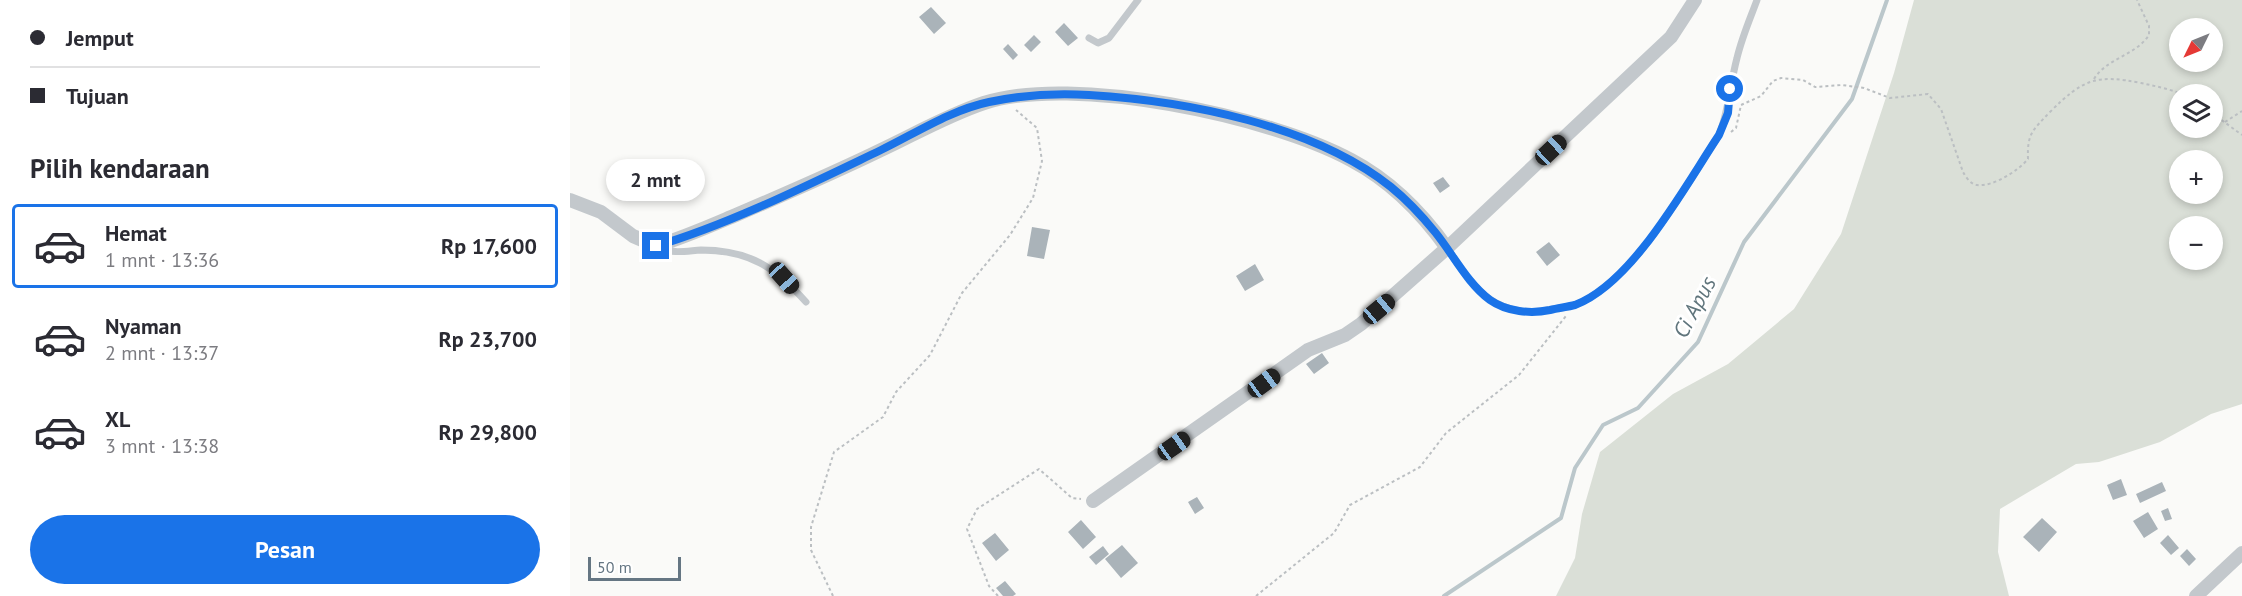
<!DOCTYPE html>
<html lang="id">
<head>
<meta charset="utf-8">
<style>
  :root { --surface:#fff; --page:#f7f7f7; --text:#2b2b33; --muted:#7c7c81; --line:#e1e1e2; --accent:#1a73e8 }
  body { margin:0; font-family:"PT Sans",sans-serif; background:var(--page); color:var(--text); height:100vh; display:flex; flex-direction:column; font-size:22px; white-space:nowrap }
  * { box-sizing:border-box; margin:0 }
  p { font-size:20px; color:var(--muted) }
  .icon { flex:none; width:33px; height:33px; fill:none; stroke:currentColor; stroke-width:2; stroke-linecap:round; stroke-linejoin:round }
  .map { position:relative; flex:1; overflow:hidden }
  .drawer { display:flex; flex-direction:column; background:var(--surface); width:570px }
  .drawer>* { flex:none }
  .banner { display:grid; align-content:center; height:132px; padding:0 30px; background:var(--surface) }
  .needle { width:39px; rotate:227deg }
  .tools { position:absolute; left:1599px; top:18px; display:grid; gap:12px }
  .tools a { display:grid; place-items:center; width:54px; height:54px; border-radius:50%; background:var(--surface); box-shadow:0 3px 9px #0003; font-size:30px }
  .scale { position:absolute; left:18px; bottom:15px; width:93px; box-sizing:border-box; padding-left:6px; border:3px solid #657683; border-top:0; font-size:16px; line-height:21px; white-space:nowrap; color:#657683; -webkit-text-stroke:4px #fff; paint-order:stroke }
  .end { position:absolute; width:27px; height:27px; margin:-14px; border:8px solid #1a73e8; background:#fff; box-shadow:0 0 0 3px #fff }
  .from { border-radius:50% }
  .bubble { position:absolute; height:42px; border-radius:21px; background:var(--surface); box-shadow:0 3px 9px #0003; font-size:20px; font-weight:700; line-height:42px; text-align:center }
  .car { position:absolute; width:18px; height:36px; margin:-18px -9px; border-radius:8px; box-shadow:0 0 4px 2px #0007; background:linear-gradient(#222 24%,#8ab4d8 0 40%,#222 0 76%,#8ab4d8 0 86%,#222 0) }
  .banner b { display:flex; align-items:center; gap:21px; height:57px; font-size:22px }
  .banner b+b { border-top:2px solid var(--line) }
  .banner i { width:15px; height:15px; background:var(--text) }
  ul { padding:0; list-style:none }
  li { display:flex; align-items:center; gap:18px; height:84px; margin:0 12px 9px; padding:0 18px; border:3px solid transparent; border-radius:6px }
  li div { flex:1 }
  li b { display:block; font-size:22px }
  li em { font-style:normal; font-weight:700 }
  li.active { border-color:var(--accent) }
  li>.icon { width:54px; height:54px; stroke-width:1.5 }
  h2 { padding:0 30px; font-size:27px; line-height:72px }
  .cta { display:flex; gap:12px; margin-top:auto; padding:12px 30px }
  .cta a { flex:1; height:69px; border-radius:36px; background:var(--accent); color:#fff; font-size:24px; font-weight:700; line-height:69px; text-align:center }
  main { display:flex; flex:1; min-height:0 }
  .map>svg:first-child { display:block }
</style>
</head>
<body>
<main>
<section class="drawer">
<div class="banner">
<b><i class="from"></i>Jemput</b>
<b><i></i>Tujuan</b>
</div>
<h2>Pilih kendaraan</h2>
<ul>
<li class="active"><svg class="icon" aria-label="car" viewBox="0 0 24 24"><path d="M5 17H2v-5l4-1 3-4h7l3 4 3 1v5h-3M9 17h6M6 11h13"/><circle cx="7" cy="17" r="2"/><circle cx="17" cy="17" r="2"/></svg><div><b>Hemat</b><p>1 mnt · 13:36</p></div><em>Rp 17,600</em></li>
<li><svg class="icon" aria-label="car" viewBox="0 0 24 24"><path d="M5 17H2v-5l4-1 3-4h7l3 4 3 1v5h-3M9 17h6M6 11h13"/><circle cx="7" cy="17" r="2"/><circle cx="17" cy="17" r="2"/></svg><div><b>Nyaman</b><p>2 mnt · 13:37</p></div><em>Rp 23,700</em></li>
<li><svg class="icon" aria-label="car" viewBox="0 0 24 24"><path d="M5 17H2v-5l4-1 3-4h7l3 4 3 1v5h-3M9 17h6M6 11h13"/><circle cx="7" cy="17" r="2"/><circle cx="17" cy="17" r="2"/></svg><div><b>XL</b><p>3 mnt · 13:38</p></div><em>Rp 29,800</em></li>
</ul>
<div class="cta"><a>Pesan</a></div>
</section>
<div class="map">
<svg width="1672" height="596" viewBox="0 0 1672 596">
  <rect width="100%" height="100%" fill="#fafaf8"/>
  <path fill="#dadfd7" fill-rule="evenodd" d="M1344,0H1672V404L1641,414L1590,442L1529,462L1506,464L1430,509L1428,552L1439,596H986L1005,558L1012,514L1030,452L1103,394L1158,364L1224,309L1271,234L1324,73ZM1610,28H1642V62H1610ZM1610,94H1642V128H1610ZM1610,160H1642V194H1610ZM1610,226H1642V260H1610Z"/>
  <g fill="none" stroke-linecap="round" stroke-linejoin="round">
    <path stroke="#bbc7cb" stroke-width="4" d="M874,596L991,518L1005,468L1033,425L1068,408L1128,342L1174,242L1282,99L1317,0"/>
  </g>
  <path fill="#aab3b9" d="M361,7L376,23L364,34L349,17Z
    M494,23L508,38L498,46L485,32Z
    M464,35L471,42L461,52L454,45Z
    M438,44L448,55L443,60L433,49Z
    M873,177L880,186L870,193L863,183Z
    M462,227L480,230L474,259L457,256Z
    M979,242L990,255L977,266L966,252Z
    M685,264L694,280L675,291L666,276Z
    M752,353L759,363L744,374L736,364Z
    M1551,479L1557,495L1543,500L1537,485Z
    M1592,482L1596,491L1570,503L1566,494Z
    M627,497L634,508L625,514L618,502Z
    M1598,508L1602,519L1595,521L1591,511Z
    M1578,512L1588,529L1574,538L1563,521Z
    M1472,518L1487,532L1469,552L1453,537Z
    M511,520L526,537L513,549L498,532Z
    M425,533L439,550L426,561L412,543Z
    M1598,535L1609,548L1601,555L1590,543Z
    M552,545L568,563L551,578L535,559Z
    M533,546L539,554L526,565L519,557Z
    M1617,549L1626,559L1619,566L1610,556Z
    M435,581L446,594L443,596H433L426,588Z"/>
  <g fill="none" stroke-linecap="round" stroke-linejoin="round">
    <path stroke="#bbbfc2" stroke-width="2" stroke-dasharray="3 3" stroke-linecap="butt" d="M1524,79C1537,58 1565,56 1579,35V26L1567,0
      M1642,113L1672,135
      M1655,122L1672,111
      M1161,132L1166,128L1171,105L1191,96L1203,81L1211,78L1233,80L1245,87L1272,85L1294,88L1320,98L1358,94L1371,109L1393,172C1396,177 1400,184 1407,185C1423,187 1448,171 1458,159C1457,133 1463,130 1480,112C1513,79 1526,74 1571,83C1585,86 1599,89 1612,94
      M263,596L241,550V527L264,452L313,417L326,392L360,355L392,293L440,235L463,198L472,161L467,128L446,110
      M428,596L419,586L397,529L407,509L469,469L502,498L511,499
      M686,596L764,533L780,505L850,467L876,433L949,375L996,316"/>
    <path stroke="#c3c8cc" stroke-width="7" d="M519,38L528,43L539,38L568,0
      M89,248C103,254 116,251 131,250C180,250 204,267 236,302
      M877,248C889,266 903,288 921,300C937,311 960,314 978,310C987,308 997,308 1005,305C1064,282 1115,187 1149,135C1159,110 1160,84 1167,58C1172,37 1180,19 1187,0"/>
    <path stroke="#c3c8cc" stroke-width="14" d="M0,200L31,212L63,236L86,246C113,238 140,226 166,215C215,194 264,173 311,150C345,134 378,115 414,103C502,74 700,116 781,160C819,180 852,213 877,248L1101,37L1125,0
      M523,501L738,350L775,335L791,324L877,248
      M1626,596L1672,553"/>
  </g>
  <g fill="none" stroke-linecap="round" stroke-linejoin="round">
    <path stroke="#1a73e8" stroke-width="8" d="M86,246C160,224 240,184 311,150C346,133 381,110 419,102C452,95 486,93 519,95C617,101 743,125 821,187C837,200 852,216 865,232C883,254 897,283 920,300C937,312 961,314 980,310C988,308 997,307 1005,305C1063,283 1115,186 1149,135L1158,113L1160,89"/>
  </g>
  <g text-anchor="middle" dominant-baseline="central" stroke-width="6" stroke-linejoin="round" paint-order="stroke">
    <g font-size="22" font-style="italic" fill="#60757c" stroke="#fff">
      <text transform="translate(1124 307) rotate(-62)">Ci Apus</text>
    </g>
  </g>
</svg>
<div class="tools">
<a><svg class="needle" viewBox="-14 -14 28 28"><path d="M0-13l5 13h-10z" fill="#e53935"/><path d="M0 13l5-13h-10z" fill="#7c7c81"/></svg></a>
<a><svg class="icon" aria-label="layers" viewBox="0 0 24 24"><path d="M12 4l9 5-9 5-9-5zM3 14l9 5 9-5"/></svg></a>
<a>+</a>
<a>−</a>
</div>
<div class="scale">50 m</div>
<i class="end from" style="left:1160px;top:89px"></i>
<i class="end" style="left:86px;top:246px"></i>
<div class="bubble" style="left:36px;top:159px;width:99px">2 mnt</div>
<i class="car" style="left:981px;top:150px;rotate:47deg"></i>
<i class="car" style="left:214px;top:278px;rotate:138deg"></i>
<i class="car" style="left:809px;top:309px;rotate:50deg"></i>
<i class="car" style="left:694px;top:383px;rotate:54deg"></i>
<i class="car" style="left:604px;top:446px;rotate:55deg"></i>
</div>
</main>
</body>
</html>
